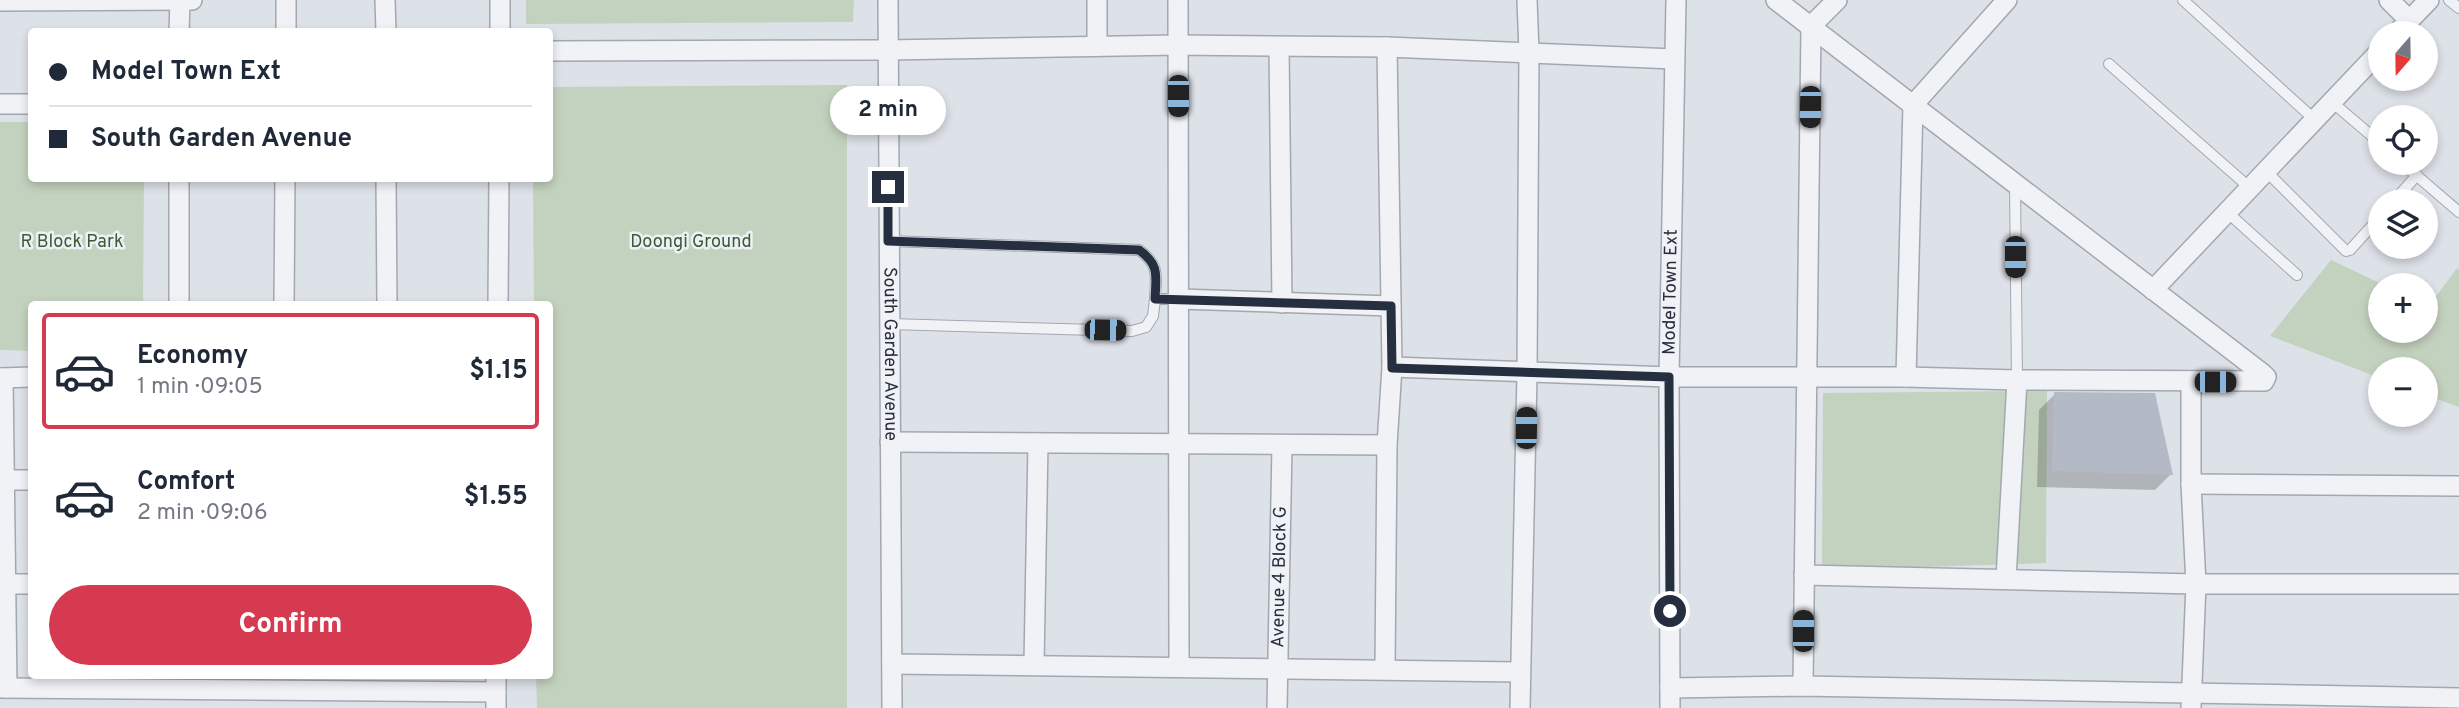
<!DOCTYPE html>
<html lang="en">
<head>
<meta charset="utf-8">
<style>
  :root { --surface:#fff; --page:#f6f6f7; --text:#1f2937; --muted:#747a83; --line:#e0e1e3; --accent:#d53a50 }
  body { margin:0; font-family:Overpass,sans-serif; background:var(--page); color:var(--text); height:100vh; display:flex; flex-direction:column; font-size:26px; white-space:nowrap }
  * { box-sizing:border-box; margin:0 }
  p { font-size:23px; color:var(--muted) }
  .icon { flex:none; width:38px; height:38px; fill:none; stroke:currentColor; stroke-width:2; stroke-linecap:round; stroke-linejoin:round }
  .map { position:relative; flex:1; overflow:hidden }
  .sheet { position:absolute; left:28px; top:301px; width:525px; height:378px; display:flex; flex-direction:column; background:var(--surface); border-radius:7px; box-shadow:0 4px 10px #0003 }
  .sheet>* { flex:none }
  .top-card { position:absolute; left:28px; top:28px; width:525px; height:154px; border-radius:7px; box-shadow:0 4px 10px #0003; display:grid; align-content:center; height:154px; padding:0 21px; background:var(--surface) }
  .needle { width:46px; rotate:200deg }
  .controls { position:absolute; left:2368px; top:21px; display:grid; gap:14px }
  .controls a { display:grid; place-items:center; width:70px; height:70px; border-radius:50%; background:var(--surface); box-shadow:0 4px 10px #0003; font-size:35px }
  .end { position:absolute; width:32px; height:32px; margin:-16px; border:9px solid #262f3f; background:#fff; box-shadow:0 0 0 4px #fff }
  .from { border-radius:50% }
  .bubble { position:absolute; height:49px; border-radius:24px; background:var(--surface); box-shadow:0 4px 10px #0003; font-size:23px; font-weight:700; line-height:49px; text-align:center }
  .car { position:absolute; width:21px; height:42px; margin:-21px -10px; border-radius:9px; box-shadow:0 0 5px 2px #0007; background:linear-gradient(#222 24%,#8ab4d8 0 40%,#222 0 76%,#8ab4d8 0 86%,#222 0) }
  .top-card b { display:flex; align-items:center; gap:24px; height:66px; font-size:26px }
  .top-card b+b { border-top:2px solid var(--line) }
  .top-card i { width:18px; height:18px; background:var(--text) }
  ul { padding:12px 0 0; list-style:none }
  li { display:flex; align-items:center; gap:21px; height:116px; margin:0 14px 10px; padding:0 7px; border:4px solid transparent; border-radius:7px }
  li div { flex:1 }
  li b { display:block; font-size:26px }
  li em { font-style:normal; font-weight:700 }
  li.current { border-color:var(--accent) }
  li>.icon { width:63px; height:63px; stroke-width:1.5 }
  .button { display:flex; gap:14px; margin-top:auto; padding:14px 21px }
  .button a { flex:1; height:80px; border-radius:42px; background:var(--accent); color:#fff; font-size:28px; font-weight:700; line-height:80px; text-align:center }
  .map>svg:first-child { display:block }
</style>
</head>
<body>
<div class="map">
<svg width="2459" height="708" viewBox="0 0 2459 708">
  <rect width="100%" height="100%" fill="#dde1e8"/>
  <path fill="#c3d2be" d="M526,0H854L853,22L526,24Z
    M847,85V708H537L536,676H550V304H534L533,179L550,178V87Z
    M0,122H31L32,178L144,179L143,304H32L31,351L0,350Z
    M2331,260L2384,285H2380V331H2426V305L2429,306L2457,268L2459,270V407L2426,395V369H2380V378L2270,336Z
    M2047,391L2046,563L1822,570L1823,393Z"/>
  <path fill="#0003" d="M2055,394L2171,474L2155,490L2037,487L2039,410Z"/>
  <path fill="#b4bac5" d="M2054,392L2155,393L2173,475L2052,471Z"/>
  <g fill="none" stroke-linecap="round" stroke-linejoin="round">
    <g stroke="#a2a8b2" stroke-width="12">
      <path id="lane" d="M2183,0L2315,120
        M2449,0L2459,8
        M2109,64L2250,188
        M2332,102L2380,143
        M2402,163L2459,212
        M2266,171L2346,251L2350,250L2380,217
        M2015,185L2017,380
        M2394,201L2417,175
        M2227,212L2297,275
        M889,241L1139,250C1160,265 1156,276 1155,299
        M889,324L1132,331L1146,327L1153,316L1155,299H1179"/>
    </g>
    <g stroke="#a2a8b2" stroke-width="22">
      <g id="street">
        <path d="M385,0L386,32"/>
        <path d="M500,0V32"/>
        <path id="s1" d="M888,0L892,708"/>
        <path d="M1097,0V46"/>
        <path d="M1178,0L1179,666"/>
        <path d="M2389,0L2409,20"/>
        <path d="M0,1L192,0"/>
        <path d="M179,32L180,0"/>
        <path d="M286,32V0"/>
        <path d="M2397,33L2429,0"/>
        <path d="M1279,47L1282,303"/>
        <path d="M550,51L887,50L1178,45L1387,47L1674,59"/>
        <path d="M0,104H32"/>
        <path d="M179,178V304"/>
        <path d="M386,178L387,304"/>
        <path d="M2153,290L2380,51"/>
        <path d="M1179,299L1391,306"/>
        <path d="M284,304L285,178"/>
        <path d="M498,304L499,178"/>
        <path d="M1392,367L1669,377H1906L2017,380L2264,381L2266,377L2263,374L1776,0"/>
        <path d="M1906,377L1913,105L2007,0"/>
        <path d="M0,378L32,377"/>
        <path d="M3,378L7,688"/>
        <path d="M890,442L1387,445"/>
        <path d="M5,480H32"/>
        <path d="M2191,484L2459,486"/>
        <path d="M1804,575L2196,584H2459"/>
        <path d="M2006,579L2017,380"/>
        <path d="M7,584H32"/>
        <path d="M892,664L1520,672"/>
        <path d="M1034,664L1038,443"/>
        <path d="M1385,669L1387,445L1392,367L1387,47"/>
        <path d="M1803,686L1811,26L1837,0"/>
        <path d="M0,688L496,692"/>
        <path d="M1670,688L1803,686L2459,698"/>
        <path d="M496,708V676"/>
        <path id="s2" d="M1277,708L1282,446"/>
        <path d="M1520,708L1527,373L1529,52L1527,0"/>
        <path id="s3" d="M1670,708L1669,377L1676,0"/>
        <path d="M2191,708L2196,584L2191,484V382"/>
      </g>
    </g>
    <use href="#lane" stroke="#f0f2f6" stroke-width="10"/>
    <use href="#street" stroke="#f0f2f6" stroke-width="19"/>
  </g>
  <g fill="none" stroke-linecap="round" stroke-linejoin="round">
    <path stroke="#262f3f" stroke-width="9" d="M888,187V241L1139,250C1160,265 1156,276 1155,299L1391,306L1392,368L1669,377L1670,611"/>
  </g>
  <g text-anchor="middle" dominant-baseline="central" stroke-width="5" stroke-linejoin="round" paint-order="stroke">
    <g font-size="18" fill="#3a5c32" stroke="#edf0f6">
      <text x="72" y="242">R Block Park</text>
      <text x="691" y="242">Doongi Ground</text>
    </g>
    <g font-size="18" fill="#262f3f" stroke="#edf0f6">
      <text stroke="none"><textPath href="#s3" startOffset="416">Model Town Ext</textPath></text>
      <text stroke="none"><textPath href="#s1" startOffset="354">South Garden Avenue</textPath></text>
      <text stroke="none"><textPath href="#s2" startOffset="131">Avenue 4 Block G</textPath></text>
    </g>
  </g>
</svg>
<div class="controls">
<a><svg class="needle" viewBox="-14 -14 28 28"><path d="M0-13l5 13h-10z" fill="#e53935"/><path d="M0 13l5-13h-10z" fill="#747a83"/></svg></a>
<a><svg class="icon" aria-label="locate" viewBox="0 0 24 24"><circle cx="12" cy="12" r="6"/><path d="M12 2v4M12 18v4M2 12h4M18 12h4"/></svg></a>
<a><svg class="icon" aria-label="layers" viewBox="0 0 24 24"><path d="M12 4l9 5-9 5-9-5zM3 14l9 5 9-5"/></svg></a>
<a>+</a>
<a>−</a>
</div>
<i class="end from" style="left:1670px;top:611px"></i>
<i class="end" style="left:888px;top:187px"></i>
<div class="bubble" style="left:830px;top:86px;width:116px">2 min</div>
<i class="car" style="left:1178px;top:96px;rotate:180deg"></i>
<i class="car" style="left:1810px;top:107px;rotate:181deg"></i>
<i class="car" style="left:2015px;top:257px;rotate:180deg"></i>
<i class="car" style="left:1105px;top:330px;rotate:91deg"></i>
<i class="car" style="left:2215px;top:382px;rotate:90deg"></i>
<i class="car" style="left:1526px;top:428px;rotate:1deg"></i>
<i class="car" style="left:1803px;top:631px;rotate:0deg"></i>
<div class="top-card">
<b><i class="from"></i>Model Town Ext</b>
<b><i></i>South Garden Avenue</b>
</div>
<section class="sheet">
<ul>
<li class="current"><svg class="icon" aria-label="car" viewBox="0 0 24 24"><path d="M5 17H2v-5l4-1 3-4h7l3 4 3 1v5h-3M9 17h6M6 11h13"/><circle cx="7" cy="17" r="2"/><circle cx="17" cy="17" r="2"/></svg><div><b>Economy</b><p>1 min · 09:05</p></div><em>$1.15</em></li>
<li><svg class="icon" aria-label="car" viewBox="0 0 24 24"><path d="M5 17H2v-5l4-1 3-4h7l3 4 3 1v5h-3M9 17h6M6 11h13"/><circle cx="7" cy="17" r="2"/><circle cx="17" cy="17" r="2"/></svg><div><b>Comfort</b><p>2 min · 09:06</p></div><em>$1.55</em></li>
</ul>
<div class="button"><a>Confirm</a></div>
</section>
</div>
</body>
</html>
